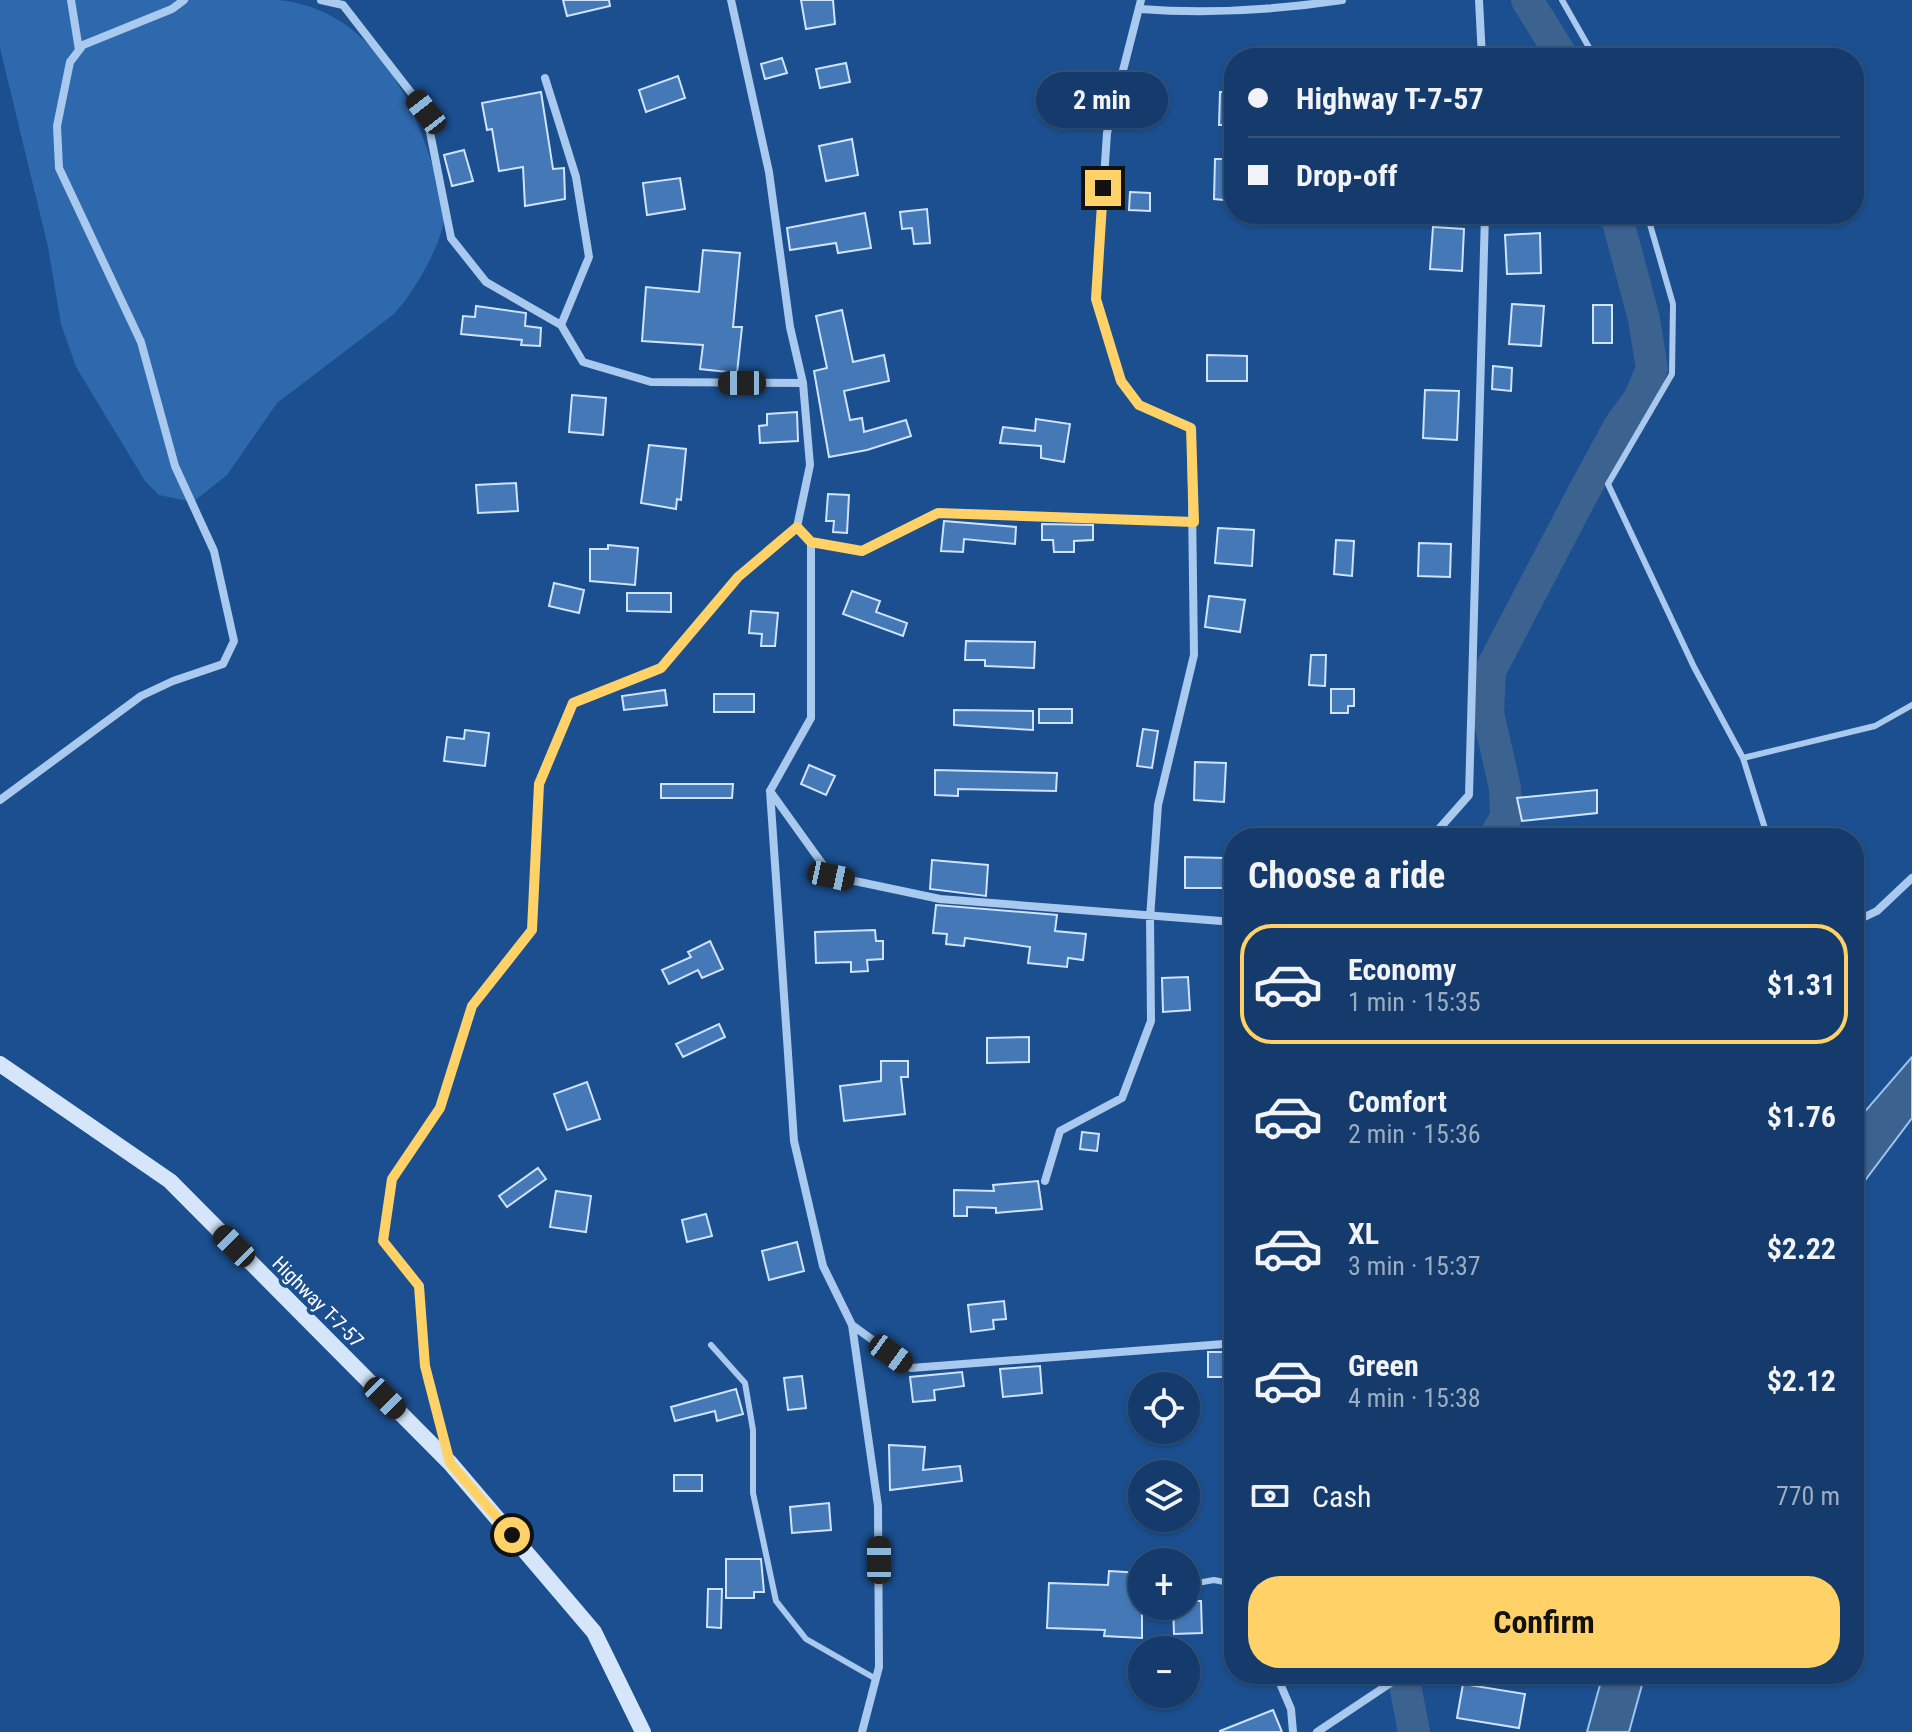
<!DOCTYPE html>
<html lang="en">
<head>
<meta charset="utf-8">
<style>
  :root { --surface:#143b6b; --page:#1d4271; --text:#f1f3f6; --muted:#9dadc1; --line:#33557e; --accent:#ffd166 }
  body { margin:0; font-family:"Roboto Condensed",sans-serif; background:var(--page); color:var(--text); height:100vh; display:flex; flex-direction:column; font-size:30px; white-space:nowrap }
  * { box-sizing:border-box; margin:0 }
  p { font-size:26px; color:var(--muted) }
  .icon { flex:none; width:44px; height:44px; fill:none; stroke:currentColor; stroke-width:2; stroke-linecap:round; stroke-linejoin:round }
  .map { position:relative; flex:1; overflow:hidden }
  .sheet { position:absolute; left:1224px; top:828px; width:640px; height:856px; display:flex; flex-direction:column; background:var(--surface); border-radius:32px; box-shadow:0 2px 6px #0004,0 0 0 2px var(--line) }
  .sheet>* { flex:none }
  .hud { position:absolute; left:1224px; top:48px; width:640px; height:176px; border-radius:32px; box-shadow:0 2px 6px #0004,0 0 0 2px var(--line); display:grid; align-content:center; height:176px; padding:0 24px; background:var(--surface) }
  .fabs { position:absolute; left:1128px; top:1372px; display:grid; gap:16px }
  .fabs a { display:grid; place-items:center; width:72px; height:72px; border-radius:50%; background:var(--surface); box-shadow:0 2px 6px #0004,0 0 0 2px var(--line); font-size:40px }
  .end { position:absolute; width:36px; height:36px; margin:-18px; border:10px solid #ffd166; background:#111; box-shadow:0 0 0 4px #111 }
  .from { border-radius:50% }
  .bubble { position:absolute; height:56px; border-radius:28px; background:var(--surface); box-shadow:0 2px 6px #0004,0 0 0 2px var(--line); font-size:26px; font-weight:700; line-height:56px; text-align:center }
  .car { position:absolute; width:24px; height:48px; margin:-24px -12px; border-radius:10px; box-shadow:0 0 6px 2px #0007; background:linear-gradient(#222 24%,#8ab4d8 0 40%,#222 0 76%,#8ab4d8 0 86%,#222 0) }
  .hud b { display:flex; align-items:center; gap:28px; height:76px; font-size:30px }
  .hud b+b { border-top:2px solid var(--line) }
  .hud i { width:20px; height:20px; background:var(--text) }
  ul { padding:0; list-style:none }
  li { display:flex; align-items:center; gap:24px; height:120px; margin:0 16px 12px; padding:0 8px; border:4px solid transparent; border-radius:32px }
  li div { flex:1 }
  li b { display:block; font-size:30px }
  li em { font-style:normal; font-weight:700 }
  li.active { border-color:var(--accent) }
  li>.icon { width:72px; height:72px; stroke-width:1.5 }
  h2 { padding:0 24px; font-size:36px; line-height:96px }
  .pay { display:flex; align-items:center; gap:20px; height:88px; padding:0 24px; font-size:30px }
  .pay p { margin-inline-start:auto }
  .cta { display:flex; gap:16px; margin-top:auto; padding:16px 24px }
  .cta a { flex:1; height:92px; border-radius:32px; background:var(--accent); color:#111; font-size:32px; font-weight:700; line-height:92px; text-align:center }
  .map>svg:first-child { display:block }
</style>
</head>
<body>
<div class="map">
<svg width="1912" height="1732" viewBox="0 0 1912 1732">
  <rect width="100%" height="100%" fill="#1b4f8f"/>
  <path fill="#2e69ad" d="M0,0H277C360,7 405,80 428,152C434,171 445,191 445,211C445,240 414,293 394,314L277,403L227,475L193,502L159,495L145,481L76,367L61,324L48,247L0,48Z"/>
  <path fill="#3c6290" stroke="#9cc4f0" stroke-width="2" d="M1912,1057V1118L1854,1195V1124Z
    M1603,1674H1645L1629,1732H1587Z"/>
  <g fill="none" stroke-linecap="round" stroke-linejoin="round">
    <path stroke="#3c6290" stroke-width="32" d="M1527,0L1563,58
      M1494,838L1506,817L1505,788L1488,713L1490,671L1583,493L1620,425L1639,399L1652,369L1644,319L1616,214
      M1403,1674L1414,1732"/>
  </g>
  <path fill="#4478b7" stroke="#cfe3fa" stroke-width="2" d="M563,0H609L610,6L567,16Z
    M801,0H833L835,24L806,29Z
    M782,58L787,73L765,79L761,64Z
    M846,63L850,82L820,88L816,69Z
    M678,76L685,98L646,112L639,90Z
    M541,92L553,169L564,168L565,199L525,206L523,167L499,171L492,129L487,130L482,103Z
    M1220,92H1234V125H1219Z
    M852,139L858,175L826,181L819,146Z
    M464,150L473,181L452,186L444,155Z
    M1215,159H1234V201L1214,199Z
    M680,178L685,209L647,215L643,183Z
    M1130,192L1150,193V211L1129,210Z
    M927,209L930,243L914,244L912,228L902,229L900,212Z
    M865,213L871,248L838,253L836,243L790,250L787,228Z
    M1433,227L1464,229L1462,271L1430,269Z
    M1540,233L1541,273L1507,274L1505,235Z
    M703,250L740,253L733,327H742L737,373L700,369L703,345L642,341L646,287L699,292Z
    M1512,304L1544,306L1541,346L1509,344Z
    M1593,305H1612V343H1593Z
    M476,306L526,313L525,326L541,328L540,346L521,345L522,340L461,334L463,316L475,317Z
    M842,310L853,362L884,355L889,381L844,391L850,420L862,418L864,432L906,420L911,436L867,450L829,457L814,371L827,368L816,316Z
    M1207,355L1247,356V381H1207Z
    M1493,366L1512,368L1511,391L1492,389Z
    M1425,390L1459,391L1457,440L1423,438Z
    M572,395L606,398L603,435L569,432Z
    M797,412L798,441L760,443L759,426L767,425V414Z
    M1036,419L1070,424L1064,462L1041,458V446L1000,443L1003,427L1035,431Z
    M649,445L686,449L681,500L677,499L676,509L641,503Z
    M516,483L518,511L478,513L476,485Z
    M828,494L849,495L847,533L833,532L834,521H826Z
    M944,521L1016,527L1015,544L964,539L963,552L941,551Z
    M1042,524L1093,525V540L1074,541V552H1054L1053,540H1042Z
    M1218,528L1254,530L1252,566L1215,563Z
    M1336,540L1354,541L1352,576L1334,574Z
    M1419,543L1451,544L1450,577L1418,576Z
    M608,545L638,548L635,585L590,581V549H608Z
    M554,583L584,590L579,613L549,606Z
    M852,591L880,601L876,612L907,623L903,636L843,614Z
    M627,593H671V612L627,611Z
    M1209,596L1245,600L1240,632L1205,627Z
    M751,611L778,613L775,646H761L762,634L749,633Z
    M966,641L1035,642L1034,668L985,666V660H965Z
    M1311,655H1326L1325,686L1309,685Z
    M1331,689H1354V706H1348V713H1331Z
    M665,690L667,705L624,710L622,696Z
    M714,694H754V712H714Z
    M1039,709H1072V723H1039Z
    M954,710L1033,711V730L954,725Z
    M1143,729L1158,731L1152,768L1137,766Z
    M465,730L489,733L485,766L444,761L447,737L464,739Z
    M1195,762L1226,763L1224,802L1194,800Z
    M809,765L835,776L826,795L801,784Z
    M935,770L1057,773L1056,791L958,789V796L935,795Z
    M661,784H733L732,798H661Z
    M1597,790V813L1522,821L1517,798Z
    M1185,857L1225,858L1224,888H1185Z
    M932,860L988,865L986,896L930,889Z
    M936,905L1057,915L1055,931L1086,934L1083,960L1068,958L1067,967L1028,963L1030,947L965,938L964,946L946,944L947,934L933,933Z
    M875,930L876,941H883V959L867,960L868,971L851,972V962L816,963L815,932Z
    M710,941L723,969L702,978L698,970L669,984L662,970L691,957L688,952Z
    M1188,977L1190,1010L1163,1012L1162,978Z
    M719,1024L725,1037L683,1057L676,1044Z
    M1029,1037V1062L987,1063V1038Z
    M881,1061H908V1077H901L905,1114L844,1121L840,1086L881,1081Z
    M587,1082L600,1119L567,1130L554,1094Z
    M1082,1132L1099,1134L1097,1151L1080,1149Z
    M538,1168L546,1179L507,1207L499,1196Z
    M1038,1181L1042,1209L996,1213V1208L967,1207V1216H954V1190L994,1191L993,1185Z
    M556,1191L591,1196L586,1232L550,1227Z
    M706,1214L712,1236L687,1242L682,1220Z
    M797,1242L804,1271L769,1280L762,1251Z
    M1004,1301L1006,1319L993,1320L994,1329L971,1332L968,1305Z
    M1208,1352H1223V1377H1208Z
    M1040,1366L1042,1393L1003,1397L1000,1369Z
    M962,1372L964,1386L934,1390L935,1400L913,1402L910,1377Z
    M802,1376L806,1408L788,1410L784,1378Z
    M736,1389L743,1414L717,1421L715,1411L675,1421L671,1407Z
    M889,1445L925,1447L923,1470L960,1466L962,1481L890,1490Z
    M674,1475H702V1491H674Z
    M829,1503L831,1530L792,1533L790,1507Z
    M726,1559H761L764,1592H754V1598H726Z
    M1109,1571L1142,1573V1638L1104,1636L1105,1630L1047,1628L1049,1583L1108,1585Z
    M708,1589H722L721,1628L707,1627Z
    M1186,1601H1201L1202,1633L1174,1634L1173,1606H1186Z
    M1463,1684L1525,1694L1519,1728L1457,1718Z
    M1273,1710L1282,1732H1220V1731Z"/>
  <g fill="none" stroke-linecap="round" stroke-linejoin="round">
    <path stroke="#a9c9ee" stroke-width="6" d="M1562,0L1595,58
      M1647,214L1673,304L1672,374L1608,484L1694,667L1743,758
      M1768,838L1743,758L1875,726L1912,705
      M711,1345L745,1383L753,1430V1493L776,1601L806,1639L876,1679
      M1186,1585L1214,1580L1234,1584"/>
    <path stroke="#a9c9ee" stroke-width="8" d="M71,0L79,50
      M321,0L343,5L426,112L451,238L486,282L561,325
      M731,0L769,172L790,327L803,383L810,465L797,527L811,542V718L770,791L794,1141L823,1266L852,1325L878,1506L879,1667L862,1732
      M1479,0L1482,58
      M1140,9C1207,14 1276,10 1342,0
      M545,78L576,177L589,257L561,325L583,362L651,382L803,383
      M811,542L862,551L938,513L1194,522
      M770,791L831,876L940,899L1234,922
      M0,800L141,696L173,681L223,664L234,641L214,551L175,466L141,342L59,168L57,126L70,62L83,45L172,9L184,0
      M1431,838L1469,795L1485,214
      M1854,922L1877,911L1912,878
      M1045,1181L1060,1131L1122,1098L1151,1021L1150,918L1158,805L1194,655L1191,428L1139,405L1121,381L1096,299L1107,133L1141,0
      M852,1325L911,1368L1224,1344L1234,1351
      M1234,1420L1227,1433L1234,1466
      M449,1458L425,1366L419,1286L383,1241L392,1179L440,1108L472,1006L532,930L539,784L573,703L661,668L738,577L797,527
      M1276,1674L1291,1709L1293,1732
      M1317,1732L1404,1674"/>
    <path stroke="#d6e6fa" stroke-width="16" d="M0,1064L170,1181L450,1463L594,1632L643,1732"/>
  </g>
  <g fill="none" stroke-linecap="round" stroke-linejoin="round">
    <path stroke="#ffd166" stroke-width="10" d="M512,1535L450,1463L425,1366L419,1286L383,1241L392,1179L440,1108L472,1006L532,930L539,784L573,703L661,668L738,577L797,527L811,542L862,551L938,513L1194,522L1191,428L1139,405L1121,381L1096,299L1103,188"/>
  </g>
  <g text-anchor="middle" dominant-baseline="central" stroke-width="7" stroke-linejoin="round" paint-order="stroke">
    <g font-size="20" fill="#fff" stroke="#1b4f8f">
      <text transform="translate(318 1302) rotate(45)">Highway T-7-57</text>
    </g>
  </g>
</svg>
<div class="fabs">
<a><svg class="icon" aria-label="locate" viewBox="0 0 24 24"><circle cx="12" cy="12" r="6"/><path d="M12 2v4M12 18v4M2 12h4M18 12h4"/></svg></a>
<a><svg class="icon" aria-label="layers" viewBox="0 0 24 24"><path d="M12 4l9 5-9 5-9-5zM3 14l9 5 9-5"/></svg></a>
<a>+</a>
<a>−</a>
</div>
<i class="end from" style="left:512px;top:1535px"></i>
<i class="end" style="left:1103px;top:188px"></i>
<div class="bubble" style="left:1036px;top:72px;width:132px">2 min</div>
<i class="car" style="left:426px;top:112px;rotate:322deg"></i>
<i class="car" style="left:742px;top:383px;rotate:270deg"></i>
<i class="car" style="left:831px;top:876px;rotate:102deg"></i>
<i class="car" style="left:234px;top:1246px;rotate:315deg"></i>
<i class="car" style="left:891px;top:1354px;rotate:126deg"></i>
<i class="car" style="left:385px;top:1398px;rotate:135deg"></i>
<i class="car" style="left:879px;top:1560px;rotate:0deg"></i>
<div class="hud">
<b><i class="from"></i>Highway T-7-57</b>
<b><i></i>Drop-off</b>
</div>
<section class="sheet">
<h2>Choose a ride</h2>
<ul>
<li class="active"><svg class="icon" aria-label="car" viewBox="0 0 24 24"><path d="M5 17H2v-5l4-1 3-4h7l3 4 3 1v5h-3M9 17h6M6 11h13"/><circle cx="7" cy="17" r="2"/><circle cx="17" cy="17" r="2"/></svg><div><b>Economy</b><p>1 min · 15:35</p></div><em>$1.31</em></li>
<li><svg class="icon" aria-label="car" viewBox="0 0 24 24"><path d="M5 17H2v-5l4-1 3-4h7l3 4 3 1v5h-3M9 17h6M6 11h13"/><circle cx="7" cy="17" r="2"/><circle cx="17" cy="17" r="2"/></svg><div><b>Comfort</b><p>2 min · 15:36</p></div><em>$1.76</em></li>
<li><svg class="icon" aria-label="car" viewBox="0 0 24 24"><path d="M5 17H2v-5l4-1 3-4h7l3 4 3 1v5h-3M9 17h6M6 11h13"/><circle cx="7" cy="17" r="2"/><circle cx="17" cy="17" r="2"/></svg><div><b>XL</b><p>3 min · 15:37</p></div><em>$2.22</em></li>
<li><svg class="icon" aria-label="car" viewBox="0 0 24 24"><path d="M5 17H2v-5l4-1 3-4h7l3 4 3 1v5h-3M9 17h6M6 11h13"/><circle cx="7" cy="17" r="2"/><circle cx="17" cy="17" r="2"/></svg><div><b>Green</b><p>4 min · 15:38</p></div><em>$2.12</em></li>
</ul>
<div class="pay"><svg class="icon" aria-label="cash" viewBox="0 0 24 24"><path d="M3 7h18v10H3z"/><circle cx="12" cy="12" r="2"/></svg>Cash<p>770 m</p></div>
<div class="cta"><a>Confirm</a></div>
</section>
</div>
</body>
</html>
